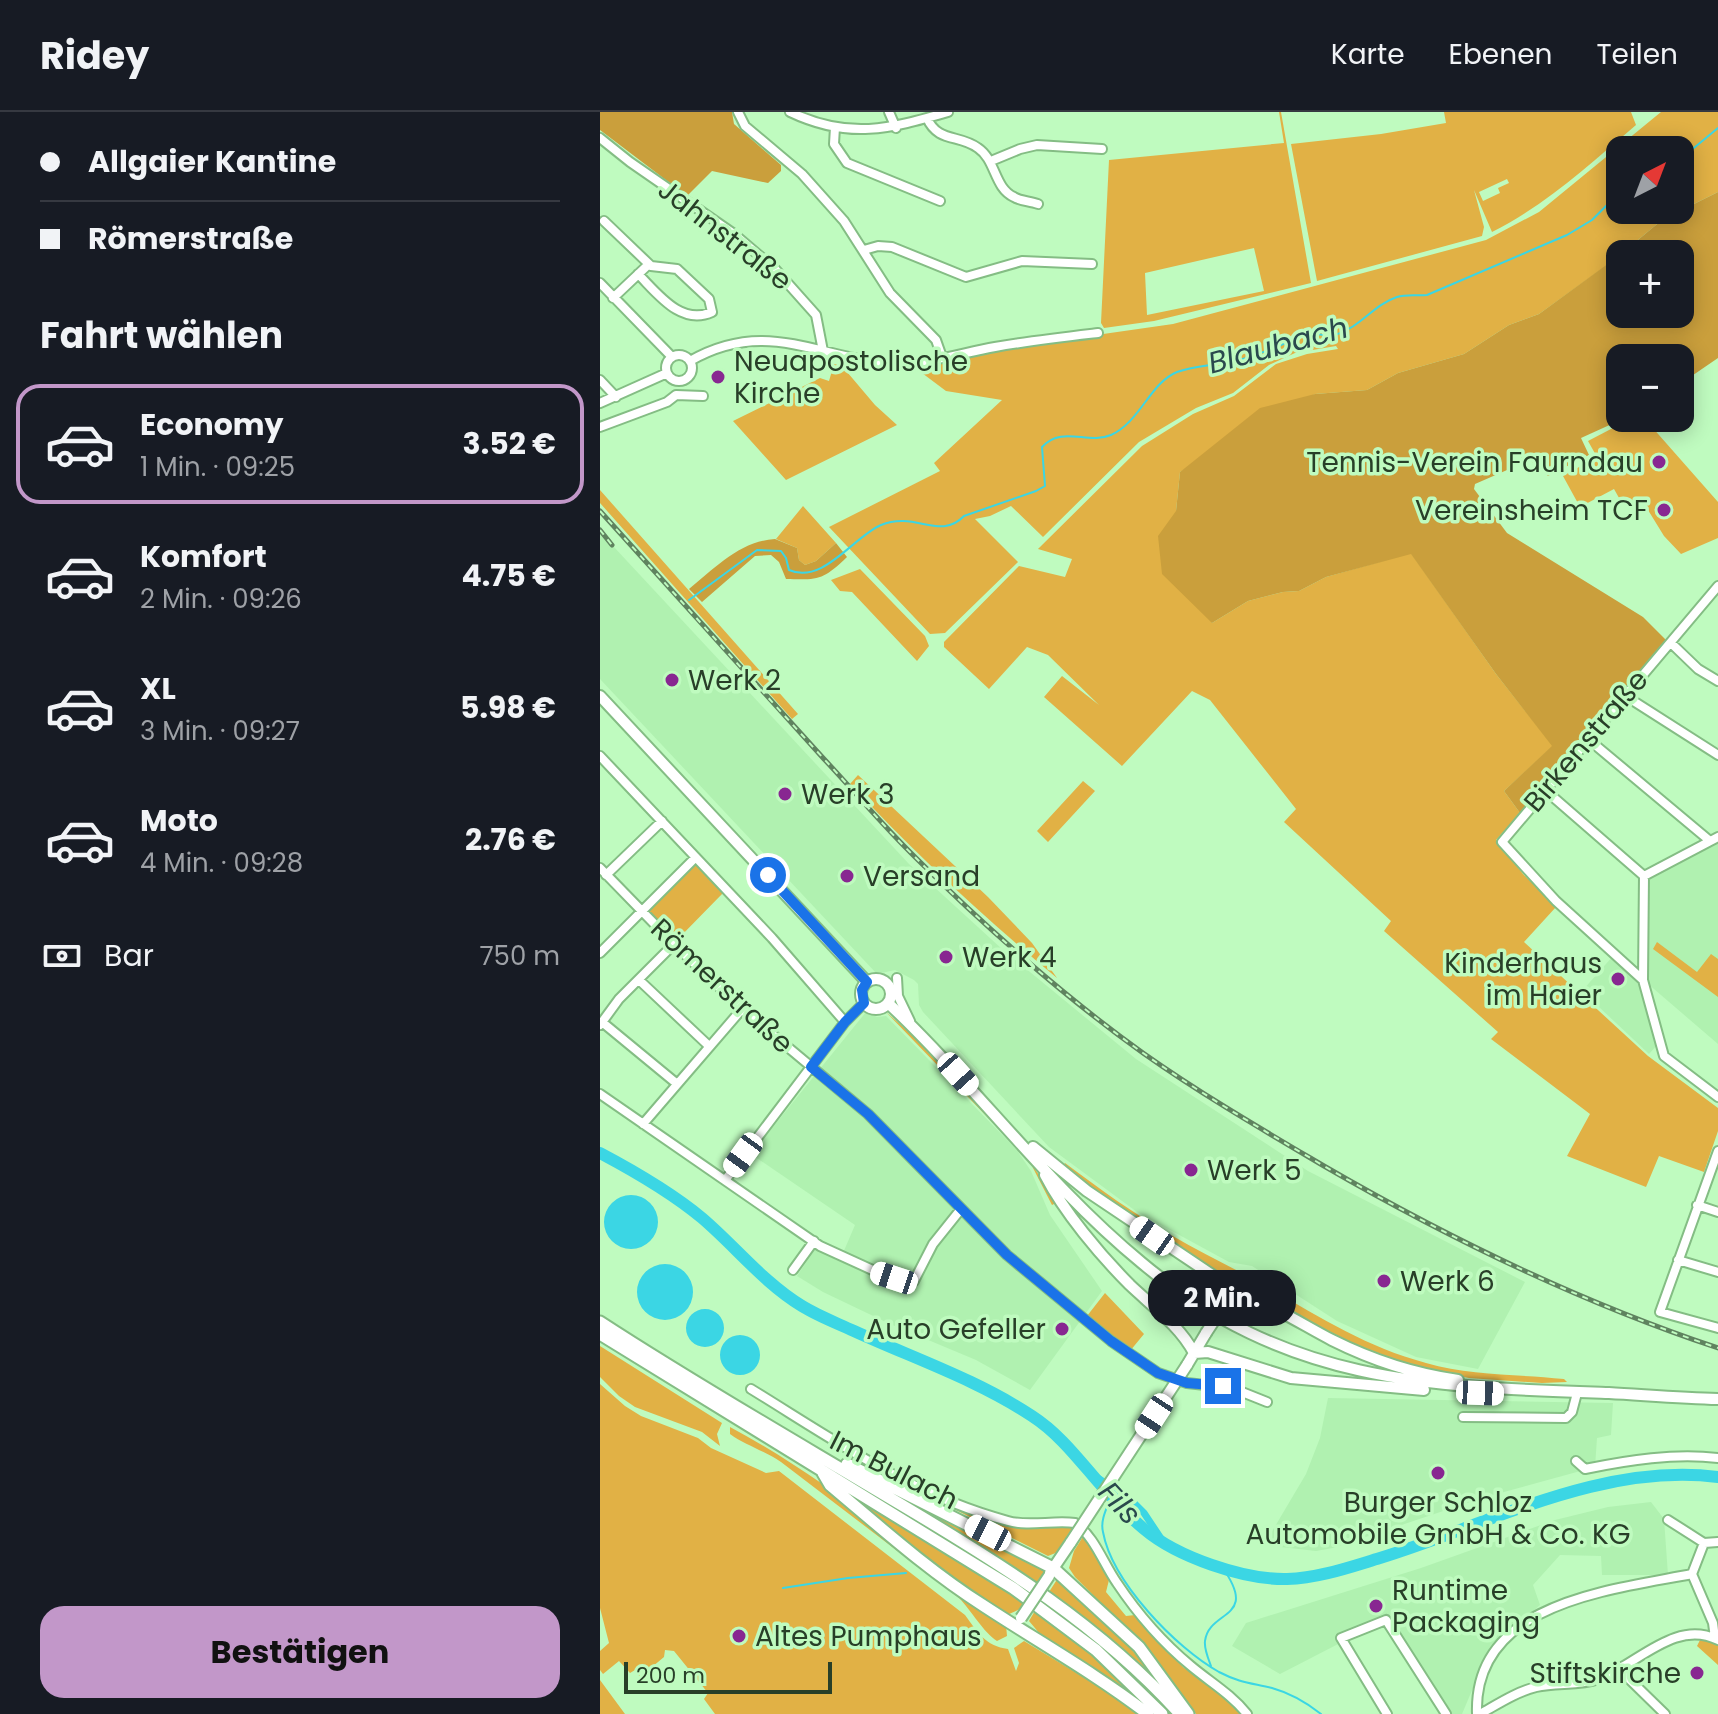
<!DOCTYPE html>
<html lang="de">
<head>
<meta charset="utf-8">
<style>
  :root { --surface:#171b24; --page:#20242c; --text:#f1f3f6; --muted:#9ea1a6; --line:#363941; --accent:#c297c9 }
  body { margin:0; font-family:Poppins,sans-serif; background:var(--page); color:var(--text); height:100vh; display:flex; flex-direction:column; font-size:30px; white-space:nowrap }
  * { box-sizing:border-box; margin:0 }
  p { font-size:26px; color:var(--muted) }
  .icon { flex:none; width:44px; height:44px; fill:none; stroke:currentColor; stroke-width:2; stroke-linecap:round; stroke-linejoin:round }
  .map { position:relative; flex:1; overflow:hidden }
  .sheet { display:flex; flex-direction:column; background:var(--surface); width:600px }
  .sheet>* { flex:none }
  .hud { display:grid; align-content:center; height:176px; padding:0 40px; background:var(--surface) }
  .needle { width:52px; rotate:42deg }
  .tools { position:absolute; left:1006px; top:24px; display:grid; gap:16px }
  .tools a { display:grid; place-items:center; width:88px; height:88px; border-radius:16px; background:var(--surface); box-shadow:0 4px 20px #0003; font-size:40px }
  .scale { position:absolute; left:24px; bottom:20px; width:208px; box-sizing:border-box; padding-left:8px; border:4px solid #283f28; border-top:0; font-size:22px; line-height:28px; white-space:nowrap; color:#283f28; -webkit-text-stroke:6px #bffbbf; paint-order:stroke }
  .end { position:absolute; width:36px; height:36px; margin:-18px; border:10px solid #1a73e8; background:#fff; box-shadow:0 0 0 4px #fff }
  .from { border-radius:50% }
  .bubble { position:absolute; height:56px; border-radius:24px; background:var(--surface); box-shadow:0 4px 20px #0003; font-size:26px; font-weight:700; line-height:56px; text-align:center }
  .car { position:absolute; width:24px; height:48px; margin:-24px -12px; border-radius:10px; box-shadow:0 0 6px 2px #0007; background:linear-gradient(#fff 24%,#345 0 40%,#fff 0 76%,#345 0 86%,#fff 0) }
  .hud b { display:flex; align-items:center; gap:28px; height:76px; font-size:30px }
  .hud b+b { border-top:2px solid var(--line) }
  .hud i { width:20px; height:20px; background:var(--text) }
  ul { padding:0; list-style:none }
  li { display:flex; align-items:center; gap:24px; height:120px; margin:0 16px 12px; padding:0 24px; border:4px solid transparent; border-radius:24px }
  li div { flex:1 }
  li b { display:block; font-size:30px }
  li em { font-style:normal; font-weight:700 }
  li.selected { border-color:var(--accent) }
  li>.icon { width:72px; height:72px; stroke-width:1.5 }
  h2 { padding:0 40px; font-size:36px; line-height:96px }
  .pay { display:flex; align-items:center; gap:20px; height:88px; padding:0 40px; font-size:30px }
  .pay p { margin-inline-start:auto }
  .button { display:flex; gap:16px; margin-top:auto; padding:16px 40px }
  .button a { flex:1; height:92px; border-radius:24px; background:var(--accent); color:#111; font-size:32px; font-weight:700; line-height:92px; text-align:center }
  header { display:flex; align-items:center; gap:48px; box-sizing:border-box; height:112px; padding:0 40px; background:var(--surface); border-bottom:2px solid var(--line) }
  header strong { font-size:38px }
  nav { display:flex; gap:44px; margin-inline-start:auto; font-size:28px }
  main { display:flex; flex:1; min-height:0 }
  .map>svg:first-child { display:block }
</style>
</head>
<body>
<header>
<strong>Ridey</strong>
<nav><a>Karte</a><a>Ebenen</a><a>Teilen</a></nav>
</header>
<main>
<section class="sheet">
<div class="hud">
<b><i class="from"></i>Allgaier Kantine</b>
<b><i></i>Römerstraße</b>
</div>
<h2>Fahrt wählen</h2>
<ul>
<li class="selected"><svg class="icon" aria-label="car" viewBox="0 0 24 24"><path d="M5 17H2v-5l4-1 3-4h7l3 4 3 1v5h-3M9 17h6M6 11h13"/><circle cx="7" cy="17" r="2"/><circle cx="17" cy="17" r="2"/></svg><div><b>Economy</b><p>1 Min. · 09:25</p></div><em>3.52 €</em></li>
<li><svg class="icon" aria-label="car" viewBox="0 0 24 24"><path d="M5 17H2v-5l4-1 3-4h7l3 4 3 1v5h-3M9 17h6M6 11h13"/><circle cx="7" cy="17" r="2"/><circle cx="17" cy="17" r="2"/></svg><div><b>Komfort</b><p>2 Min. · 09:26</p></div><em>4.75 €</em></li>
<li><svg class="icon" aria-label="car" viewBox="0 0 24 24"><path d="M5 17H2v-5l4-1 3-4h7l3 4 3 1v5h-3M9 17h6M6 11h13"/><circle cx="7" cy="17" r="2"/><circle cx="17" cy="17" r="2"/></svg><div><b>XL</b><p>3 Min. · 09:27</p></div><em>5.98 €</em></li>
<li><svg class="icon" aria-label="car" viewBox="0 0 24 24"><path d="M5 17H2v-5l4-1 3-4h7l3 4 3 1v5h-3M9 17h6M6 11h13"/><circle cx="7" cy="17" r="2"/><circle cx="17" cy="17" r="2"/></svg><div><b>Moto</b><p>4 Min. · 09:28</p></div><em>2.76 €</em></li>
</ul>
<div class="pay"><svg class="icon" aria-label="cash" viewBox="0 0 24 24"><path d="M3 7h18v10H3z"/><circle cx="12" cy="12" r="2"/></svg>Bar<p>750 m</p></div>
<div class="button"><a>Bestätigen</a></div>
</section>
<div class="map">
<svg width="1118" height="1602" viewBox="0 0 1118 1602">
  <rect width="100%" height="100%" fill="#bffbbf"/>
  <path fill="#b0f1b0" d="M0,420L309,752L402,837L497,915L536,947L708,1059L925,1170L878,1257L816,1245L737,1209L652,1154L629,1150L537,1100L449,1035L323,900L319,893L318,872L314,868L295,858L277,862L0,567Z
    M1118,726V932L1047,871L1045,764Z
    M1013,844L1042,871L1058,932L1049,942L982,879Z
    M266,900L277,905L286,904L416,1037L431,1059L450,1103L502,1179L430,1278L376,1248L290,1212L223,1180L197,1164L217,1134L240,1148L255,1113L151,1042Z
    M728,1286L1013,1291L1011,1323L997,1326L995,1355L882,1386L733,1436L716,1439L664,1433L706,1362L720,1326Z
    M1051,1390L1064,1407L1068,1463H1002L1001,1444L960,1443L933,1473L940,1493L889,1538L862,1602H851L790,1509L744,1529L680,1562L632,1534L646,1511L821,1456L955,1408L1008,1395Z"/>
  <path fill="#e1b145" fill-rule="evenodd" d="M679,0H681L711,171L554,209L504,216L501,211L509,48L684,31ZM654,136L664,179L547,203L545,161Z
    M844,0H1031L1036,13C990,52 946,93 892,120L874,78L884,115L882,124L717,169L691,32L781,22L846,11ZM907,67L909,71L898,76L900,81L883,89L879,80Z
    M1061,0H1118V80L1062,108L1010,151L939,202L909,213L864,242L798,261L767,278L715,282L580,360L576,399L612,511L648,489L683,480L699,479L726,465L811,441L896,562L953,634L904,679L920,701L896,728L923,762L956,795L924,830L1048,944L1118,996V1019L1104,1060L1059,1044L1046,1075L967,1044L990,1002L891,927L898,920L784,819L791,809L684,710L696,697L610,588L592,579L522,654L444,585L462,564L499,593L448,543L427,535L389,577L344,535V530L419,454L465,465L472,447L438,437L542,334L593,302L634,284L676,252L707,242L738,237L736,234L695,241L669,253L633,281L596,296L539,330L443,425L411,394L390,404L375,407L418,450L345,521L330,522L229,415L340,359L334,351L402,288L346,279L318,258L333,255L334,250L406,236L573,212L886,128L939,100ZM1020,38H1080V98H1020Z
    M234,252L242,254L275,293L297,313L186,368L133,309L220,266L229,269Z
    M1032,306H1044L1118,390V426L1081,442L1064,424L1040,385L1023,393L1014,377L980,395L963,364L997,345L988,329Z
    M0,378L198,602L192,607L0,391Z
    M203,394L236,431L216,449L205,453L199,448L197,436L176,427Z
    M260,457L325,524L329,534L317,549L252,480L240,479L231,468Z
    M258,663L388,785L432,831L457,866C383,805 315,741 250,672Z
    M483,669L495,679L448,730L437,719Z
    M94,751L123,781L77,828L47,798Z
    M1057,830L1097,860L1111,842L1118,847V885L1053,837Z
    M286,900L311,922L420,1036L458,1090L452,1093L432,1054L422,1041Z
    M465,1051C500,1077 534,1102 571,1123C601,1141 632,1155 662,1172C716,1203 765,1235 826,1251C871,1264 918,1262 964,1267L967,1270L942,1271L869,1266L818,1256L757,1233L647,1179L636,1177L625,1164L525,1101L462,1056Z
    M505,1181L544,1222L530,1239L487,1204Z
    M22,1232L229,1353L432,1479L430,1482L301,1401Z
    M0,1234L122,1311L117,1322L120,1334L102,1320L35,1295L19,1284L0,1265Z
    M0,1272L25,1294L41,1304L98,1326L111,1336L166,1361L179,1359L365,1503C378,1521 386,1534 408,1537L416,1559L419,1551L414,1536L424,1529L493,1571L539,1602H115L104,1587L108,1581L74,1539L65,1538L64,1545L40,1565L35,1558L30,1561L19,1549L3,1562L0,1558V1539L9,1531L0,1496Z
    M130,1315C231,1369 317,1444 406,1513L407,1524L397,1529C384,1521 371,1498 359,1486L181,1350C165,1339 145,1333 130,1322Z
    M280,1373L445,1456V1459L436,1472Z
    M247,1380L425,1490L420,1497L407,1503C350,1466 298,1425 247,1380Z
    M355,1393L410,1413H474L458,1440L448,1444L354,1397Z
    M484,1423L509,1468L506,1480L526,1504L535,1503L583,1555L619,1581L641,1602H596L553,1543L475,1465L469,1456L474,1439Z
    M458,1466C498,1502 535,1537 567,1581L520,1535L449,1480Z
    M443,1487L511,1540L575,1602H569L509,1544L441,1490Z
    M436,1497L503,1550L554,1602L535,1586L440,1522L429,1509Z
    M1103,1522L1118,1528V1553L1097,1534Z
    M0,1568L25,1602H0Z"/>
  <path fill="#ca9f3c" d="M0,0H132L134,12L181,53V59L168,71L112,59L87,84L0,18Z
    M1118,80V246L1080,272V246H1020V306H1025L981,326L989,343L948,364L930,348L875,372L874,377L907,421L1043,505L1067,529L920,701L904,679L952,634L896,562L811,442L726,465L699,479L683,480L648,489L612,511L562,462L558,424L576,399L580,360L660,296L715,282L767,278L798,261L864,242L909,213L939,202L1020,143V202H1080V142H1021L1062,108Z
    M175,427L197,436L199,448L205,453L216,449L236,431L247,445C223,468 219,468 186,467L179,450L171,443L155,444L102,490L89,477C116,455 140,429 175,427Z"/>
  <path fill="#3bd6e4" d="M4 1110a27 27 0 1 1 54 0a27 27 0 1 1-54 0Z
    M37 1180a28 28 0 1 1 56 0a28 28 0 1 1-56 0Z
    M86 1216a19 19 0 1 1 38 0a19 19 0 1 1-38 0Z
    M120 1243a20 20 0 1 1 40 0a20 20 0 1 1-40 0Z"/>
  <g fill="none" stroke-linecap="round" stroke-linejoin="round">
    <path stroke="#3bd6e4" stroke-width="2" d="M1080,43L1089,40L1118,16
      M89,488L157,438L181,439L186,446L189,458C223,473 253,425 281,413C316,399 340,429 364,404L436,379L445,374L442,335C462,313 488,333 511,323C540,310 550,271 577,260C595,253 622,253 643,247C656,243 670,238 683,232C690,229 697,223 705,222C715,220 725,225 735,223C761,215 773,193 797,185C806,182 817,184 827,183L967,123L992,108L1020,80
      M511,1385C507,1396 500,1408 503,1420C512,1470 576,1536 619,1560C640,1571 652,1571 672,1576C690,1581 707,1591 721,1602
      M183,1476L248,1466L306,1461
      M611,1554C608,1546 604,1537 605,1529C609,1497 660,1508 622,1455"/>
    <path stroke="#3bd6e4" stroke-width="7" d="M490,1361L519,1380
      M530,1387L544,1401L562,1428"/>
    <path stroke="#3bd6e4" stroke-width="12" d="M0,1041C34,1059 72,1081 102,1106C136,1135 164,1171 202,1194C218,1204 237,1211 254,1219C313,1246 378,1268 432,1304C463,1324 484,1355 508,1381C519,1394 531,1406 544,1417C577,1445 644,1468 687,1467C719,1466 750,1455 780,1446C888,1413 1001,1350 1118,1365"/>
    <g stroke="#84bd84" stroke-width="12">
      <path id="minor" d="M138,0L145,14L202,62L244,109L290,181L336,228L342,245
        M190,0C249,28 289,17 348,0
        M289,0L296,16
        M327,6C338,31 359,22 378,36C396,48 394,76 414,85C420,89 430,89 438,92
        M235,15L234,32L247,51L340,89
        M0,26L30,50L134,122L175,157L216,203L223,239
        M391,49L420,37L437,33L502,37
        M4,109L51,154L77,157L109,187L112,200C81,214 58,182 38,162
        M264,138L278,134L292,135L366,165L422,149L492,152
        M0,171L72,245
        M13,186L49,152
        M66 256a13 13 0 1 1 26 0a13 13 0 1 1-26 0Z
        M90,249C174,201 226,255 310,251C338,249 367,240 395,235C429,229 464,225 498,221
        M0,268L16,285
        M0,291L67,261
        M0,315L67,290L76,283L103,284
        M1071,531L1098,557L1118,569
        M1024,583L1118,643
        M988,627L1110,729
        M0,644L172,826L245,910
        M945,678L1044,764L1043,868L1064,944L1118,985
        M0,756L74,832L142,897L268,1002L407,1143L511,1229L558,1261L587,1271L632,1276L667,1290
        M6,763L62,709
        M1044,764L1118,725
        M0,841L95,746
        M297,866L298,884L310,909
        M39,868L109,934
        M1043,868L956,789L902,730L1118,474
        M2,910L76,971
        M0,913L19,887L74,832
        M0,982L220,1134L279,1161L311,1172L314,1169L333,1132L361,1097
        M43,1012L142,897
        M1118,1039L1060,1200L1118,1216
        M126,1067L245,910L264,891
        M1097,1093L1118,1100
        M1078,1148L1118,1160
        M193,1158L214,1129
        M151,1277C234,1328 313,1384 408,1409C429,1415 453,1408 475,1411C495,1425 503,1451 517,1471C537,1501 563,1531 591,1554C610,1570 631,1582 647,1602
        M863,1305L966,1306L972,1300L977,1281
        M976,1349L985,1357C1029,1348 1074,1341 1118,1346
        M1068,1408L1104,1431L1118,1430
        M1092,1462L1113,1511L1115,1526
        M1092,1462L1104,1431
        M1021,1555L1026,1564L1065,1602
        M787,1602L741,1526L786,1508L846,1602
        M877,1602C873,1490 1011,1478 1092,1462
        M880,1602C898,1592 916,1580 936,1575C956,1570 979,1574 998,1567C1036,1554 1075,1506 1118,1528"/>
    </g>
    <g stroke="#84bd84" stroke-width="14">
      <path id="major" d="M0,584L267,870
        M261 882a15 15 0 1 1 30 0a15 15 0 1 1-30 0Z
        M288,891C376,974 448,1074 542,1151C687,1272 830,1275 1009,1281C1045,1283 1082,1286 1118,1287
        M433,1035L487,1079L618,1167L626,1176L629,1186
        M445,1063C464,1100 500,1143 530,1173C552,1194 580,1214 594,1241
        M625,1192L634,1183H642C673,1193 703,1213 732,1228C770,1247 815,1262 858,1268
        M594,1241L608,1240L691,1266L824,1278
        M587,1253L606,1221
        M450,1461L471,1430"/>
    </g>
    <g stroke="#84bd84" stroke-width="15">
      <path id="highway" d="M0,1210C98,1274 200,1332 300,1392C401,1452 501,1514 580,1602
        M0,1222L413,1476L496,1538L562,1602
        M247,1352L453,1456L539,1535L588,1602
        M223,1361L230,1373C280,1415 329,1459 384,1494C439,1530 496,1562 548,1602"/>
    </g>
    <use href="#minor" stroke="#fff" stroke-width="8"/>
    <use href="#major" stroke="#fff" stroke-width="10"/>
    <use href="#highway" stroke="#fff" stroke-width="11"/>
    <g stroke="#5f835f" stroke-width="5">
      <path id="rail" d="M0,399C75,482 149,565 224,647C255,680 284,715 316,746C383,813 466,886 543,941C601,982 663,1018 724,1054C850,1127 980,1190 1118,1236
        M0,418L12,433"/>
    </g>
    <use href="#rail" stroke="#bffbbf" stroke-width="2" stroke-dasharray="6" stroke-linecap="butt"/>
    <g stroke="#84bd84" stroke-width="14" stroke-linecap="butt">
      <path id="major-bridge" d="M606,1221L625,1192
        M471,1430L587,1253
        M421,1506L449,1464"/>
    </g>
    <use href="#major-bridge" stroke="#fff" stroke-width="10"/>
  </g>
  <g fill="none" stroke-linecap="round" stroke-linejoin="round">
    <path stroke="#1a73e8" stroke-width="10" d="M168,763L267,870L262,878L264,891L245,910L211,955L268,1002L407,1143L511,1229L558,1261L587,1271L623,1274"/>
  </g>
  <g fill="#882791" stroke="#bffbbf" stroke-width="3">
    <circle cx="118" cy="265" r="8"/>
    <circle cx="1059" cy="350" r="8"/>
    <circle cx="1064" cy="398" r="8"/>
    <circle cx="72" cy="568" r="8"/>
    <circle cx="185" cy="682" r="8"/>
    <circle cx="247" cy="764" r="8"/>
    <circle cx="346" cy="845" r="8"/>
    <circle cx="1018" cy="867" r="8"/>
    <circle cx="591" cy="1058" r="8"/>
    <circle cx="784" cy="1169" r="8"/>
    <circle cx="462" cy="1217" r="8"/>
    <circle cx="838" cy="1361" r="8"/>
    <circle cx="776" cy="1494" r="8"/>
    <circle cx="139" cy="1524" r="8"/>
    <circle cx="1097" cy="1561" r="8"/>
  </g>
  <g text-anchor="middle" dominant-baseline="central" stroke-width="7" stroke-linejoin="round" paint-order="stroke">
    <g font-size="28" fill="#283f28" stroke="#bffbbf">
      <text transform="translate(125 123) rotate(38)">Jahnstraße</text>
      <text transform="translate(986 629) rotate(-50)">Birkenstraße</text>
      <text transform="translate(122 874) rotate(43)">Römerstraße</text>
      <text transform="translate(294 1358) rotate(27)">Im Bulach</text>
    </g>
    <g font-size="28" fill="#283f28" stroke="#bffbbf" text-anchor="start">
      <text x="134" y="249">Neuapostolische<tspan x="134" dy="32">Kirche</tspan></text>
      <text x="1043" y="350" text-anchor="end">Tennis-Verein Faurndau</text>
      <text x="1048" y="398" text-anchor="end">Vereinsheim TCF</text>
      <text x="88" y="568">Werk 2</text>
      <text x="201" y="682">Werk 3</text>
      <text x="263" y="764">Versand</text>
      <text x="362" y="845">Werk 4</text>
      <text x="1002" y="851" text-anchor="end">Kinderhaus<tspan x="1002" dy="32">im Haier</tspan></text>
      <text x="607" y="1058">Werk 5</text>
      <text x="800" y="1169">Werk 6</text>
      <text x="446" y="1217" text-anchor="end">Auto Gefeller</text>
      <text x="838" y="1390" text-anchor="middle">Burger Schloz<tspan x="838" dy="32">Automobile GmbH &amp; Co. KG</tspan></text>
      <text x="792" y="1478">Runtime<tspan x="792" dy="32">Packaging</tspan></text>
      <text x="155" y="1524">Altes Pumphaus</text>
      <text x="1081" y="1561" text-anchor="end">Stiftskirche</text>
    </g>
    <g font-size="30" font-style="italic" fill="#2a494d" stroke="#bffbbf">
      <text transform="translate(678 233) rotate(-15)">Blaubach</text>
      <text transform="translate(520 1391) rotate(47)">Fils</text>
    </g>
  </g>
</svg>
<div class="tools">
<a><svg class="needle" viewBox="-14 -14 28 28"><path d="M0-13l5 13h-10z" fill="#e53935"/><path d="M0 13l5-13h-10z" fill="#9ea1a6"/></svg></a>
<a>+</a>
<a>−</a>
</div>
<div class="scale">200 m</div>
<i class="end from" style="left:168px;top:763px"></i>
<i class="end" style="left:623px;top:1274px"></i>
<div class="bubble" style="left:548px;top:1158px;width:148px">2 Min.</div>
<i class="car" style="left:358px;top:962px;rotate:138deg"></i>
<i class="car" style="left:143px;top:1043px;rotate:216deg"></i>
<i class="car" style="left:552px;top:1124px;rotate:305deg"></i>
<i class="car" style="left:294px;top:1166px;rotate:288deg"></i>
<i class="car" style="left:880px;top:1281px;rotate:92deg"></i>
<i class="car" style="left:554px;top:1304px;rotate:213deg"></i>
<i class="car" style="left:388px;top:1421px;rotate:297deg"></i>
</div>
</main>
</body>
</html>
